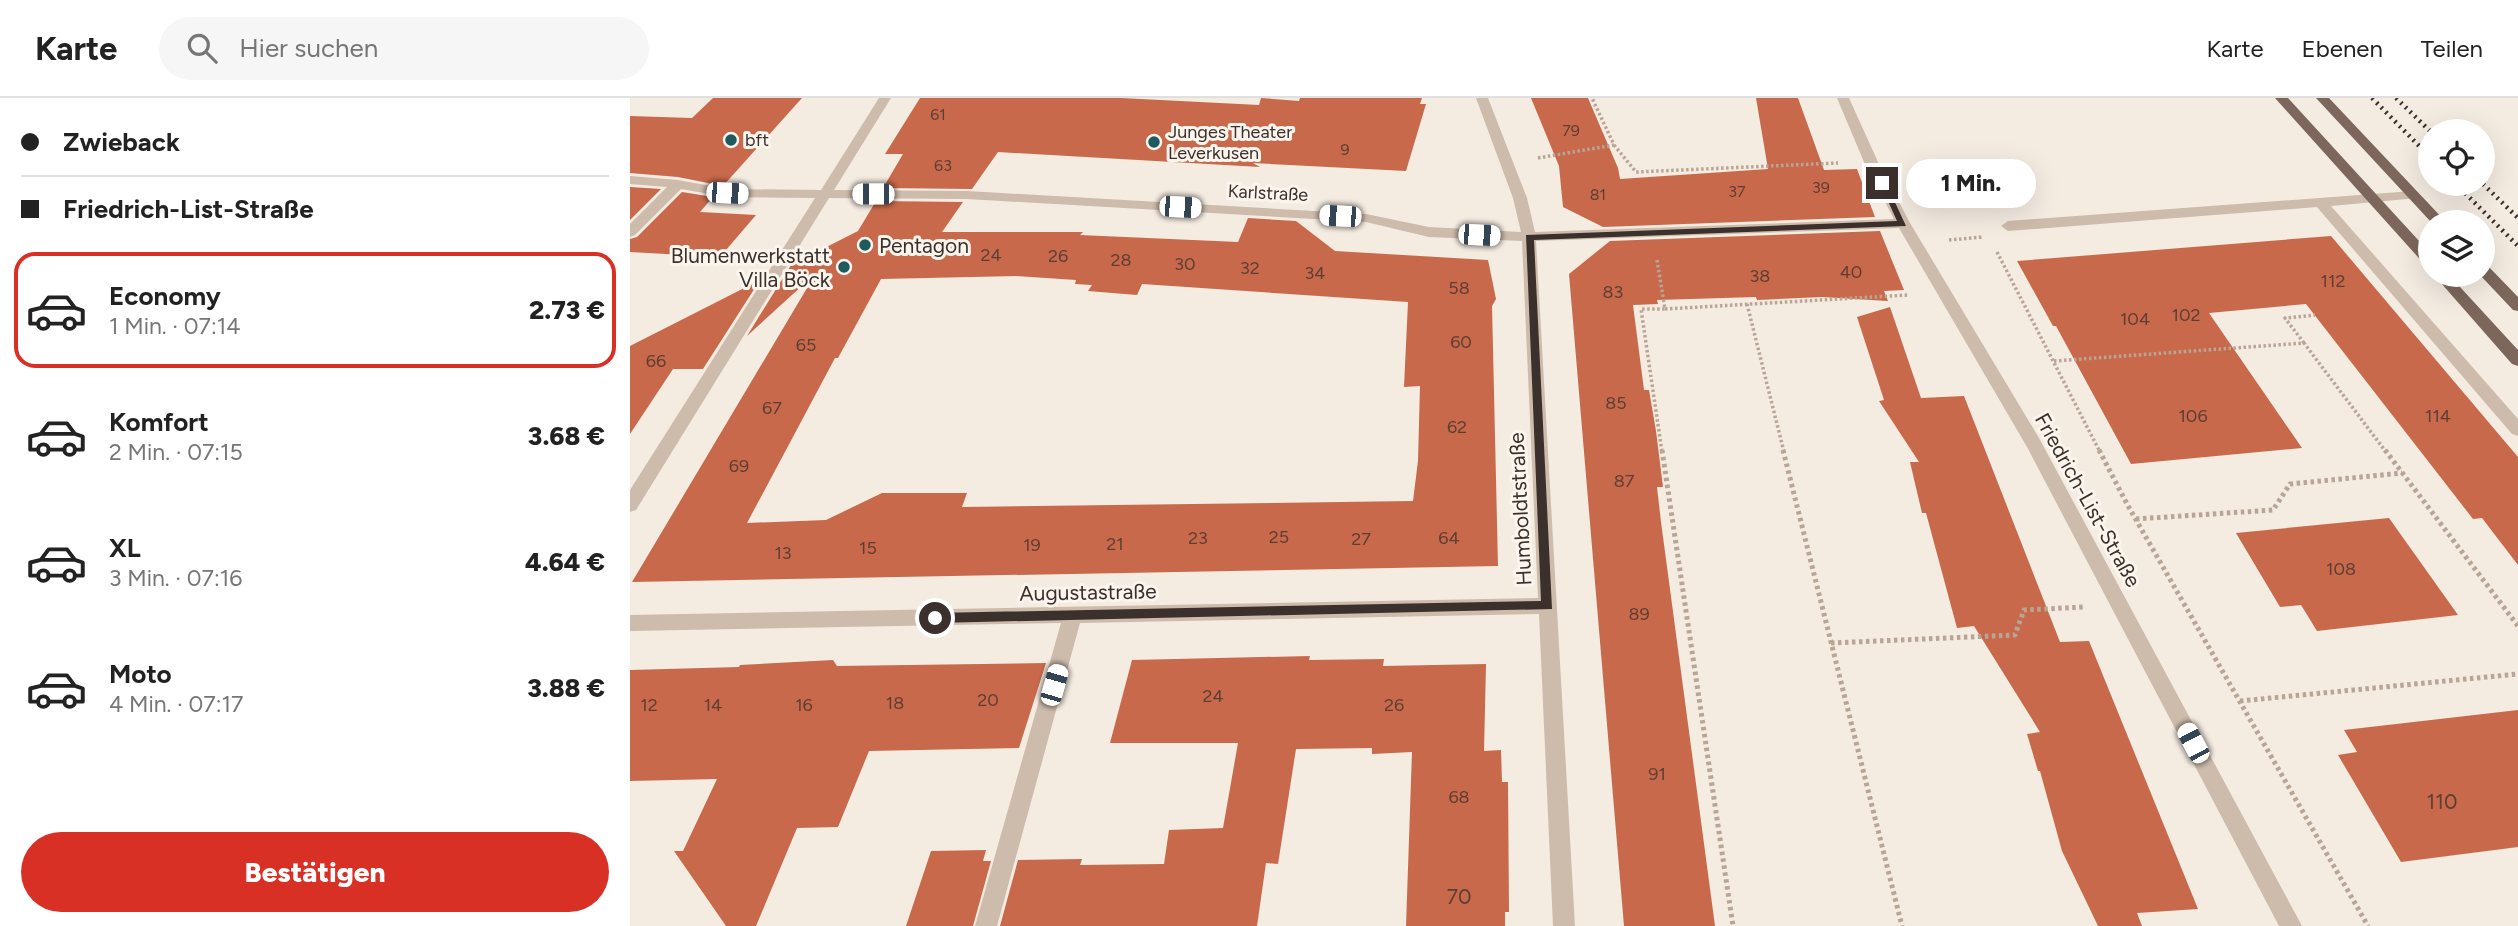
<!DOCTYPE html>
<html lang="de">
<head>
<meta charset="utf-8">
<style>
  :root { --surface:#fff; --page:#f6f6f6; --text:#222; --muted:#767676; --line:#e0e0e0; --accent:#d93025 }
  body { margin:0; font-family:Figtree,sans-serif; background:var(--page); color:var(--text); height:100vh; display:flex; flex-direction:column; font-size:26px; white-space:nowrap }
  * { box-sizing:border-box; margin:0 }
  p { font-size:23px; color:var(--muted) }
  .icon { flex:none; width:38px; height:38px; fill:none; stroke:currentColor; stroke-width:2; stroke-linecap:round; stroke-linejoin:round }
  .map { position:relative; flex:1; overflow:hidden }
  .panel { display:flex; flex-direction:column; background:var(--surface); width:630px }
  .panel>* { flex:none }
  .top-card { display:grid; align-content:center; height:154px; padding:0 21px; background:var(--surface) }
  .controls { position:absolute; left:1788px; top:21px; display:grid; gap:14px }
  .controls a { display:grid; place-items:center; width:77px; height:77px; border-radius:50%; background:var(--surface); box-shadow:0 7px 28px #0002; font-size:35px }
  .end { position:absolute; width:32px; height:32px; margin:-16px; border:9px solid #3b302b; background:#fff; box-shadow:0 0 0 4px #fff }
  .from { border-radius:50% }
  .bubble { position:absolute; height:49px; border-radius:24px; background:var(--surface); box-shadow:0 7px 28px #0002; font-size:23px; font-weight:800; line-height:49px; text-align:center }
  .car { position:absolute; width:21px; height:42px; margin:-21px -10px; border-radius:9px; box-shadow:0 0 5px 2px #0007; background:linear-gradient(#fff 24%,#345 0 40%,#fff 0 76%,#345 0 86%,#fff 0) }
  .top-card b { display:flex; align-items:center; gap:24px; height:66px; font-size:26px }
  .top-card b+b { border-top:2px solid var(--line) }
  .top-card i { width:18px; height:18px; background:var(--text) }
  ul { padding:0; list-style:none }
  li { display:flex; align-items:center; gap:21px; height:116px; margin:0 14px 10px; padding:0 7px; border:4px solid transparent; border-radius:21px }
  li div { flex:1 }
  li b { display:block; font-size:26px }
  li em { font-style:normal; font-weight:800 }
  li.on { border-color:var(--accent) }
  li>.icon { width:63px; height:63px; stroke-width:1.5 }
  .cta { display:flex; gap:14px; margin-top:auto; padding:14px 21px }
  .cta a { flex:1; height:80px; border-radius:42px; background:var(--accent); color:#fff; font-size:28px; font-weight:800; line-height:80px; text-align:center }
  header { display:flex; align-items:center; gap:42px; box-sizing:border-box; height:98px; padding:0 35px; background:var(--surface); border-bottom:2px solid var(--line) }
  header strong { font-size:33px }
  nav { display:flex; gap:38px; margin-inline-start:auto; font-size:24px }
  .search { width:490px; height:63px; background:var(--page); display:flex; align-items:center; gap:18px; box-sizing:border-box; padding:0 24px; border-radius:38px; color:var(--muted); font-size:26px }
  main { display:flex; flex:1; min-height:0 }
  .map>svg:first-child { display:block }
</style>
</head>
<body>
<header>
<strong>Karte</strong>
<div class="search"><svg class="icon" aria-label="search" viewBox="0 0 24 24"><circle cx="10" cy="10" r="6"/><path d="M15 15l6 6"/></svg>Hier suchen</div>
<nav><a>Karte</a><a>Ebenen</a><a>Teilen</a></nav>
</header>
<main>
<section class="panel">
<div class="top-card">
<b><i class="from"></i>Zwieback</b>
<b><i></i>Friedrich-List-Straße</b>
</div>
<ul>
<li class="on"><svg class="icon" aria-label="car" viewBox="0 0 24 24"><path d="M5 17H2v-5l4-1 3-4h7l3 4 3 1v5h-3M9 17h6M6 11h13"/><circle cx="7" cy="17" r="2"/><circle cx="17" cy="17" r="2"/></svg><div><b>Economy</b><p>1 Min. · 07:14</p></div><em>2.73 €</em></li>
<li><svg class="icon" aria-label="car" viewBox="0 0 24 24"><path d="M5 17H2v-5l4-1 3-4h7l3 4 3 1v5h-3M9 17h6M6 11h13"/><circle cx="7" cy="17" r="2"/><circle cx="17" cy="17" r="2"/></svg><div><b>Komfort</b><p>2 Min. · 07:15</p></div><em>3.68 €</em></li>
<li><svg class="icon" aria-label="car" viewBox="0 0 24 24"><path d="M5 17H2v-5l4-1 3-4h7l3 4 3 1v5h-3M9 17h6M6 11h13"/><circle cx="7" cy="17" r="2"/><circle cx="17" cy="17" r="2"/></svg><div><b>XL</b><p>3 Min. · 07:16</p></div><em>4.64 €</em></li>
<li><svg class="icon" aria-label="car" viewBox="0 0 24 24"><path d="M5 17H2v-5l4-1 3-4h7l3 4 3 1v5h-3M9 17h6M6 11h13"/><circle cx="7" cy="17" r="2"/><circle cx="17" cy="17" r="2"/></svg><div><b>Moto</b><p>4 Min. · 07:17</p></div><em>3.88 €</em></li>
</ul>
<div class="cta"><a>Bestätigen</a></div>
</section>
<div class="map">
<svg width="1888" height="828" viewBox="0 0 1888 828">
  <rect width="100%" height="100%" fill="#f4ebe1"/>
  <path fill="#c8694b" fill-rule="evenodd" d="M83,0H172L93,88L48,79L0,75V18L62,20Z
    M290,0H491L629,7L631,0L669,3L670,0H792L790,6H796L776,73L623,65L630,69L368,54L342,91L253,90L273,56H255Z
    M901,0H958L988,70L990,81L1138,71L1126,0H1168L1194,72L1227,71L1245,119L973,129L933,109L929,68Z
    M0,89L31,91L0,122Z
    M52,94L83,99L70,114L126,117L90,159L0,154V141L7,139Z
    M246,103L333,104L312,134H453L450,137L608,144L618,120L666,123L705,153L858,162L866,201L862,208L868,468L2,484L186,175L117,238L161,167L228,133ZM386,178L446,182L445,186L462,187L458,193L507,197L512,186L778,204L774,289L790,288L788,363L783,403L332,409L337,395H252L196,422L117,425L205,260H208L251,181Z
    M1250,133L1274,192L1254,193L1258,203L1192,199L1127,202L1126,199L1027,202L1028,206L1003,207L1014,292H1019L1026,333L1033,389H1027L1031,424L1085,828H994L939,176L980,143Z
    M1701,138L1888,359V467L1852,420L1843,421L1676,206L1579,215L1672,350L1501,366L1426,228H1423L1387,163Z
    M130,182L73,271H43L0,336V248Z
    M1260,209L1291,300L1334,298L1430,544L1459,543L1568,811L1507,815L1512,828H1468L1432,753L1410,673H1408L1397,636L1410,634L1344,528L1327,530L1296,415H1292L1280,364H1289L1249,303L1254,302L1227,219Z
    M1759,420L1828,517L1687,533L1671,507L1650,509L1606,435Z
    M680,558L679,562L754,561L753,568L856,566L854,653L871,652L872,684H878L879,814H875V828H776L782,654L742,656V650L666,651L648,766L636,765L627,828H370L388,762L452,761L450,767L534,766L539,732L593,730L608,645H480L502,562Z
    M203,562L207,568L416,565L389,650L239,653L208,729L167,730L126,828H96L44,753H53L87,681L0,683V572L109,569L110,567Z
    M1888,612V749L1771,764L1708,657L1727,654L1714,632Z
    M356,752L353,763H361L343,828H276L301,753Z"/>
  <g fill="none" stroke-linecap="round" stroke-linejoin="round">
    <path stroke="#b9a596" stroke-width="3.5" stroke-dasharray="2.5 2.5" stroke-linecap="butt" d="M984,47L1006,74L1208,65
      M908,60L984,47L962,0
      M1319,142L1353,139
      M1367,154L1470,354
      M1027,162L1035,211H1011L1032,354
      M1117,206L1154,354
      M1035,211L1278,197
      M1674,245L1655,220L1685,217
      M1424,263L1674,245L1756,354"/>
    <path stroke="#b9a596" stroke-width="5" stroke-dasharray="3.5 3.5" stroke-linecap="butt" d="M1032,352L1103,828
      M1153,352L1272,828
      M1469,352L1497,406L1738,828
      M1755,352L1888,528
      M1506,421L1643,412L1660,386L1772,375
      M1201,545L1385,537L1394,512L1454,509
      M1610,603L1888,576"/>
    <path fill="#cdbbac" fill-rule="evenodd" d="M249,0H261L204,92L337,93L736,116L799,129L891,134L883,100L846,0H858L897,100L905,134L1264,121L1234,64L1207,0H1219L1248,64L1280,125L1409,340L1672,828H1649L1397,349L1269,130L906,143L945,828H923L909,516L450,525L367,828H345L431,525L0,533V517L908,500L892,143L799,139L736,124L337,101L199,100L6,412L0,414V392L185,100L97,99L51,91L5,137L0,139V126L37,89L0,86V78L48,82L97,91L191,92Z
      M1783,93L1790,97L1788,100L1701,108L1888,321V338L1882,336L1687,109L1378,133L1371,128L1378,123Z"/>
    <path fill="#7d675c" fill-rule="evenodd" d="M1645,0H1658L1801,156V170L1796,168Z
      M1686,0H1699L1816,124H1801Z
      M1853,166L1858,168L1888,199V213L1883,212L1850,177H1853Z
      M1804,177H1819L1888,252V268L1882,266Z"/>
    <path stroke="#3b302b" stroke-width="4.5" stroke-dasharray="2 4.5" stroke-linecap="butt" d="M1742,0L1801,60
      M1766,0L1801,34
      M1826,86L1888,148
      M1853,86L1888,120"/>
  </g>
  <path fill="#3b302b" d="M1249,83L1256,85L1276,128L904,142L922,511L305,525L299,520L305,515L911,503L896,137L1267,123Z"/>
  <g fill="#1f5a5e" stroke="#fbf5ee" stroke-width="2.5">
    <circle cx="101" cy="42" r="7"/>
    <circle cx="524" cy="44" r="7"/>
    <circle cx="235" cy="147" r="7"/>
    <circle cx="214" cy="169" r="7"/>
  </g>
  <g text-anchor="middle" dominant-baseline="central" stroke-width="6" stroke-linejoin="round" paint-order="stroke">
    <g font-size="16" fill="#5e3e33">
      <text x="308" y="16">61</text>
      <text x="941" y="32">79</text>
      <text x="715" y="51">9</text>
      <text x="313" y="67">63</text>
      <text x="1191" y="89">39</text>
      <text x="1107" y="93">37</text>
      <text x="968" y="96">81</text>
    </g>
    <g font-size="18" fill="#3b302b" stroke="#fbf5ee" text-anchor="start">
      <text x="538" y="34">Junges Theater<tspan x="538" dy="21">Leverkusen</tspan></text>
      <text x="115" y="42">bft</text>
    </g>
    <g font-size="18" fill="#3b302b" stroke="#fbf5ee">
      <text transform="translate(638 95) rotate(3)">Karlstraße</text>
    </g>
    <g font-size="18" fill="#5e3e33">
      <text x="361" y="157">24</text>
      <text x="428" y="158">26</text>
      <text x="491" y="162">28</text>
      <text x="555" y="166">30</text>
      <text x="620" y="170">32</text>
      <text x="1221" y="174">40</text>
      <text x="685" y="175">34</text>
      <text x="1130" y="178">38</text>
      <text x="1703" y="183">112</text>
      <text x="829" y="190">58</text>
      <text x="983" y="194">83</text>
      <text x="1556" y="217">102</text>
      <text x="1505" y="221">104</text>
      <text x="831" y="244">60</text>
      <text x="176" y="247">65</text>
      <text x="26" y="263">66</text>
      <text x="986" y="305">85</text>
      <text x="142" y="310">67</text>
      <text x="1563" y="318">106</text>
      <text x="1808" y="318">114</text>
      <text x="827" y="329">62</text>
      <text x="109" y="368">69</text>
      <text x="994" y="383">87</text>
      <text x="649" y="439">25</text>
      <text x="568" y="440">23</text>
      <text x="819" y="440">64</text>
      <text x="731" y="441">27</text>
      <text x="485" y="446">21</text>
      <text x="402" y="447">19</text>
      <text x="238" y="450">15</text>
      <text x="153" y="455">13</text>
      <text x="1711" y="471">108</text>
      <text x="1009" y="516">89</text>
      <text x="583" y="598">24</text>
      <text x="358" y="602">20</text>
      <text x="265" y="605">18</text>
      <text x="19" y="607">12</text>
      <text x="83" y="607">14</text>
      <text x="174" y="607">16</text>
      <text x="764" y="607">26</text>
      <text x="1027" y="676">91</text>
      <text x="829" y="699">68</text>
    </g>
    <g font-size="21" fill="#3b302b" stroke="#fbf5ee" text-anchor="start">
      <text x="249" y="147">Pentagon</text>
      <text x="200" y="157" text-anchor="end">Blumenwerkstatt<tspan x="200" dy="24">Villa Böck</tspan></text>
    </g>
    <g font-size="21" fill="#3b302b" stroke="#fbf5ee">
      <text transform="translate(1458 402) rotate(61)">Friedrich-List-Straße</text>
      <text transform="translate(890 411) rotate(-93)">Humboldtstraße</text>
      <text transform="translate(458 494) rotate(-1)">Augustastraße</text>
    </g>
    <g font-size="21" fill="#5e3e33">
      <text x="1812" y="703">110</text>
      <text x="829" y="798">70</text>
    </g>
  </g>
</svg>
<div class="controls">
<a><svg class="icon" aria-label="locate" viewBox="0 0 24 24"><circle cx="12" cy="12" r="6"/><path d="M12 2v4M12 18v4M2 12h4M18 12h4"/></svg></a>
<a><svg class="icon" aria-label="layers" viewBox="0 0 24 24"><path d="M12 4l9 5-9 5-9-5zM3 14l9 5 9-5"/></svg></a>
</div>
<i class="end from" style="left:305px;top:520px"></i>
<i class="end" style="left:1252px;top:85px"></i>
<div class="bubble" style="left:1276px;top:61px;width:130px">1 Min.</div>
<i class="car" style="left:97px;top:95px;rotate:93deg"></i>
<i class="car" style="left:243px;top:96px;rotate:270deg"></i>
<i class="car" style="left:550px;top:109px;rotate:93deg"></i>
<i class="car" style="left:710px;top:118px;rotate:273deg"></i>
<i class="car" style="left:849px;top:137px;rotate:93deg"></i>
<i class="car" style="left:424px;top:587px;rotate:16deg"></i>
<i class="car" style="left:1563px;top:645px;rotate:332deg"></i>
</div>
</main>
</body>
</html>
